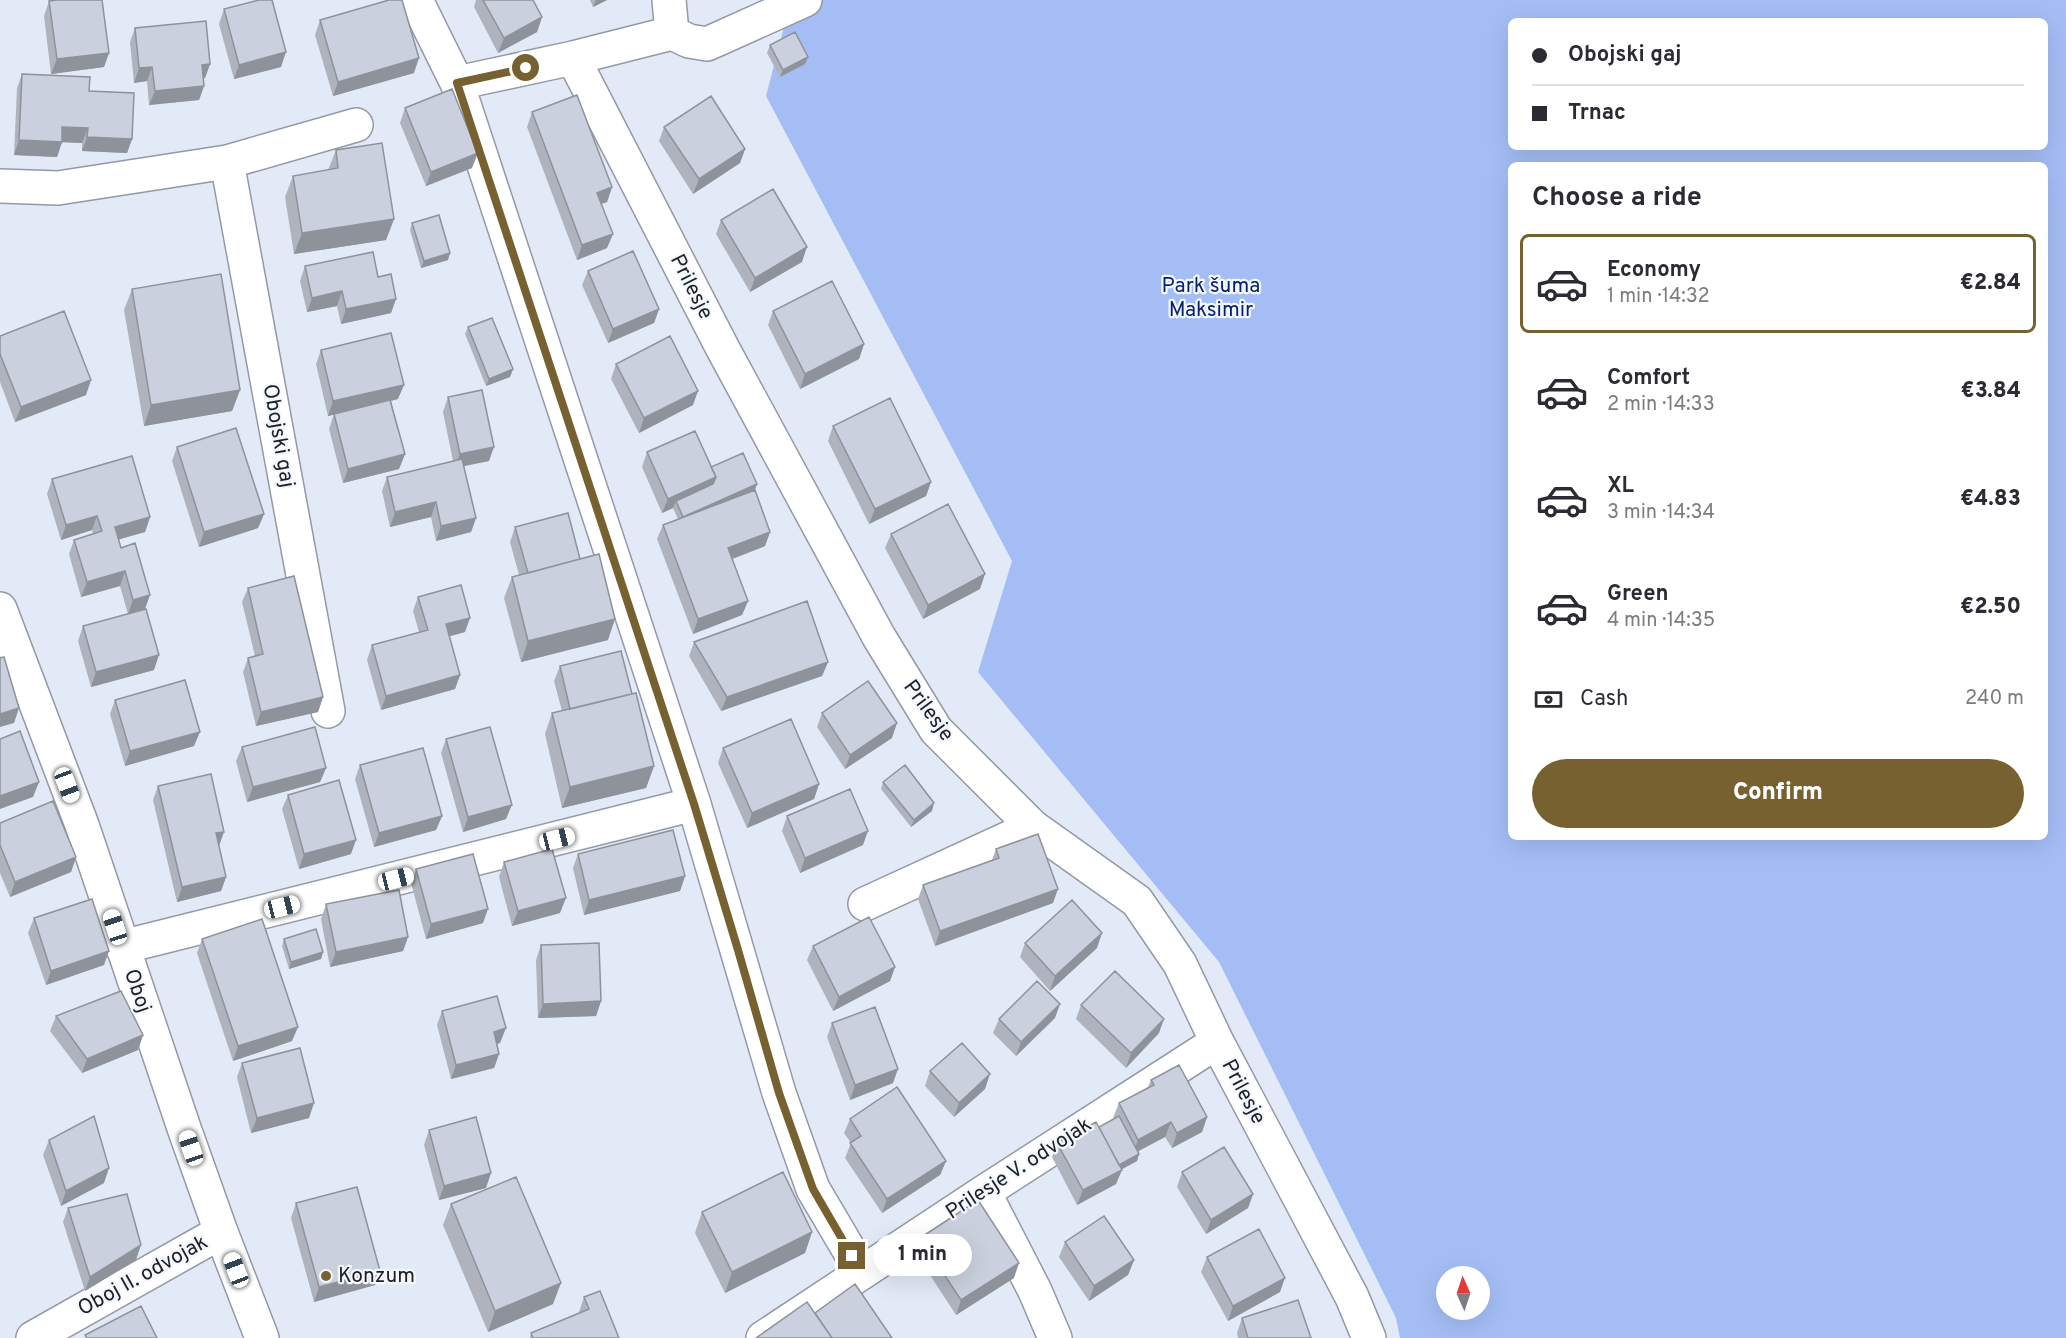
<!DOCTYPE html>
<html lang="en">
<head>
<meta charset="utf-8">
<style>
  :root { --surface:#fff; --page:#f2f2f3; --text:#2b2b33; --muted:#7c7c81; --line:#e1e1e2; --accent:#786131 }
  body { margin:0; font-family:Overpass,sans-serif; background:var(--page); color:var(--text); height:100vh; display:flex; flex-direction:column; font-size:22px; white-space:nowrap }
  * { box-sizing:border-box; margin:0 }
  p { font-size:20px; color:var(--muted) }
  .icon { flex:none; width:33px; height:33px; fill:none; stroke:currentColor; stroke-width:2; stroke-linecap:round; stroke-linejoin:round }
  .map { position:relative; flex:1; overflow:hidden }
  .sheet { position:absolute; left:1508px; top:162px; width:540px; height:678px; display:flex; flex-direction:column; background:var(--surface); border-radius:9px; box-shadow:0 6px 24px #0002 }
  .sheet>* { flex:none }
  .guide { position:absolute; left:1508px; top:18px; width:540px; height:132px; border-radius:9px; box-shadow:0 6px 24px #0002; display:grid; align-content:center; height:132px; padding:0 24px; background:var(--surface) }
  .needle { width:39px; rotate:357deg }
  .buttons { position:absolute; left:1436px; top:1266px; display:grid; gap:12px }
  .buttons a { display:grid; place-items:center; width:54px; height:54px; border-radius:50%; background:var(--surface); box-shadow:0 6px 24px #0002; font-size:30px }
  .end { position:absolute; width:27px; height:27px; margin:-14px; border:8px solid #786131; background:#fff; box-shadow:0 0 0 3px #fff }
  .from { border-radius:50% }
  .bubble { position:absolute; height:42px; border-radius:21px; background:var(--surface); box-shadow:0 6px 24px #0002; font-size:20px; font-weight:800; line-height:42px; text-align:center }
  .car { position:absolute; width:18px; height:36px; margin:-18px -9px; border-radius:8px; box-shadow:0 0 4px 2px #0007; background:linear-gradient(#fff 24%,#345 0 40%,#fff 0 76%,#345 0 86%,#fff 0) }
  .guide b { display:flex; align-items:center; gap:21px; height:57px; font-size:22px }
  .guide b+b { border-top:2px solid var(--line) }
  .guide i { width:15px; height:15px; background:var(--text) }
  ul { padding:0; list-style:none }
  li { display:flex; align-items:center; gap:18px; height:99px; margin:0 12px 9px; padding:0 12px; border:3px solid transparent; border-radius:9px }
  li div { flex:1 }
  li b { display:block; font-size:22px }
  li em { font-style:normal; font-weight:800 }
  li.current { border-color:var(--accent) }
  li>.icon { width:54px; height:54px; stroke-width:1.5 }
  h2 { padding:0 24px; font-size:27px; line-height:72px }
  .pay { display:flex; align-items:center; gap:15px; height:66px; padding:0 24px; font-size:22px }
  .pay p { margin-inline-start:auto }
  .action { display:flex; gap:12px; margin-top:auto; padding:12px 24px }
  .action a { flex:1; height:69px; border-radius:36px; background:var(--accent); color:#fff; font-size:24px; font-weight:800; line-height:69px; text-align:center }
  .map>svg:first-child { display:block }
</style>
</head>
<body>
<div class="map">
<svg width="2066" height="1338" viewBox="0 0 2066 1338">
  <rect width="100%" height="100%" fill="#e3eaf7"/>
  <path fill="#a4bef5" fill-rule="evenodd" d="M791,0H2066V1338H1400L1396,1318L1219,962L978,672L1012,561L766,96ZM1510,21H2044V147H1510ZM1510,165H2044V837H1510ZM1446,1276H1479V1310H1446Z"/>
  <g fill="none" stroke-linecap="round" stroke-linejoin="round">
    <g stroke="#9399a5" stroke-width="36">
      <path id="street" d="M416,0L457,83L694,804L779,1093L813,1189L862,1272
        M669,0L672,33
        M672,33L689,41L707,44L805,0
        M573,58L723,349L879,637L936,730L1033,827L1137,901L1180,964L1217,1042L1352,1297L1369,1338
        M457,83L573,58L672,33
        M227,162L328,711
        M0,186L58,188L227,162L356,125
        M865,904L1033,827
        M122,947L694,804
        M984,1192L1035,1291L1055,1338
        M33,1338L221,1232
        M763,1338L984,1192L1217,1042"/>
    </g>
    <g stroke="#9399a5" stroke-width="36">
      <path id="secondary" d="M0,609L82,825L184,1128L221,1232L262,1338"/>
    </g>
    <use href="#street" stroke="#fff" stroke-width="33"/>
    <use href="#secondary" stroke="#fff" stroke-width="33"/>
  </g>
  <path fill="#aeb3be" d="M476,0H533L542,17L537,32L498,53L474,7Z
    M590,0H607L593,7Z
    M49,1L109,53L104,67L51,74L44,16Z
    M224,9L281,67L234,79L219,24Z
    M320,20L414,73L333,96L315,35Z
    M135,28L210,64L205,78L203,79L204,86L199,100L149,105L147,81L134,83L130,42Z
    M770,45L808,57L805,64L780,77L767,53Z
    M22,74L89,91L132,139L127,153L82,151V143L62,142L57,157L14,155L17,88Z
    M405,108L472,168L426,186L400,123Z
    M532,112L612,187L607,202L601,204L607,248L577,260L527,127Z
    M664,127L745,149L740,163L693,194L659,141Z
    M336,150L394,219L386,240L294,254L285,197L293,176L328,170Z
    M721,220L802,262L750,292L716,234Z
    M412,223L448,260L421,268L410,230Z
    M305,266L378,277L396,299L391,313L341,324L337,306L307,312L300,281Z
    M588,271L659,309L654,323L608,343L582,285Z
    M132,289L240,390L232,411L144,426L124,310Z
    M773,311L864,344L859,359L800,389L768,325Z
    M468,327L513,369L510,377L486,386L465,334Z
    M0,336L86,395L15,422L0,382Z
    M321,350L398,399L391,401L405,454L399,469L343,483L329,429L334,414L340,413L328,416L316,364Z
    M616,364L693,405L639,433L611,379Z
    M448,397L489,461L464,466L476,518L471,532L436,541L431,517L390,527L382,491L387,477L453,461L443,412Z
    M833,426L931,482L926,496L869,524L828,441Z
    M177,447L264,514L258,528L199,547L172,461Z
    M647,452L711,467L757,484L755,491L770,532L765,546L732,559L748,601L742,615L693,634L657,539L663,525L678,519L673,508L662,513L642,467Z
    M52,479L150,517L145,532L118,539L121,548L145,609L154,670L91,687L78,641L83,626L128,614L120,586L81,597L69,554L74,540L93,534L92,530L61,540L47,494Z
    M515,527L580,559L608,640L521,662L504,598L512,577L519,575L510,542Z
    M891,534L980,589L923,619L885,548Z
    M248,588L323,697L318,712L256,726L243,672L248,658L255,656L242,602Z
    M418,597L465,632L449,636L460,675L455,689L381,710L367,660L372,645L419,632L413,611Z
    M694,642L828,662L822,676L721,711L689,656Z
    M560,666L632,694L654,766L646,788L562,808L545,734L552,713L562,711L554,681Z
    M115,700L194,746L125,766L110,714Z
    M822,713L892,738L845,769L817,727Z
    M446,739L506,819L463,832L441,753Z
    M242,747L326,768L320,782L247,802L236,761Z
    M723,748L819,784L814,799L747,828L718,763Z
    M360,765L442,816L436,830L374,847L355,779Z
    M883,782L932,811L911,827L881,789Z
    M158,786L219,845L226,877L221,891L177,902L153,800Z
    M288,795L351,854L299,869L282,809Z
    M787,816L863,845L800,873L782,831Z
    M0,823L76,857L71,872L10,897L0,873Z
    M996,849L1053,903L935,946L918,899L923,885L992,860Z
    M578,854L685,876L680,891L584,915L573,868Z
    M504,862L560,913L512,926L499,877Z
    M416,869L483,923L426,939L411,883Z
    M326,904L408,937L403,951L330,967L321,919Z
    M34,918L104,965L46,985L28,933Z
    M202,939L292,1041L233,1061L197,953Z
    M284,939L323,952L321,959L289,969L282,946Z
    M1025,943L1097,948L1050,991L1020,957Z
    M541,945L601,1001L596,1016L538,1018L536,960Z
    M813,946L895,967L890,981L833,1011L807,960Z
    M1081,1005L1159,1033L1126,1068L1076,1019Z
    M442,1011L500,1043L497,1044L499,1054L494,1068L451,1079L437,1025Z
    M56,1016L143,1035L138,1050L82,1073L50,1031Z
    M1055,1018L1016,1056L993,1033L999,1019Z
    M832,1023L893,1083L850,1100L827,1037Z
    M242,1063L309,1118L251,1133L237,1077Z
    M930,1071L985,1089L954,1117L925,1086Z
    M1151,1080L1207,1117L1202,1132L1172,1148L1165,1137L1138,1151L1139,1154L1137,1161L1122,1169L1116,1184L1077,1205L1052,1157L1057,1143L1099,1127L1114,1119L1113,1118L1119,1103L1148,1087Z
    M850,1119L946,1161L940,1175L882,1213L845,1158L851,1143L844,1133Z
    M429,1130L486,1188L439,1200L424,1145Z
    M49,1140L104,1183L61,1206L43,1155Z
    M1182,1172L1253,1194L1248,1208L1206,1234L1177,1187Z
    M296,1203L380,1271L375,1285L314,1302L291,1218Z
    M451,1204L553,1304L488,1332L443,1225Z
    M68,1208L136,1260L85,1291L63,1222Z
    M702,1212L812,1232L805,1253L725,1293L695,1233Z
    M920,1238L1014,1278L956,1315L915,1252Z
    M1065,1242L1134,1260L1128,1275L1089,1301L1059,1257Z
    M1207,1257L1280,1292L1228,1321L1201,1272Z
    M584,1297L619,1338H530L531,1333L580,1313L579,1312Z
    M1242,1318L1311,1338H1238L1237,1333Z"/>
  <path fill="#8d929b" d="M596,0H607L593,7Z
    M542,17L537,32L498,53L504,38Z
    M286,52L281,67L234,79L239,65Z
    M109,53L104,67L51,74L57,59Z
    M808,57L805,64L780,77L783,70Z
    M419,58L414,73L333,96L338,82Z
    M210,64L205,78L197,79L202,65Z
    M152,67L147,81L134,83L139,68Z
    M204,86L199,100L149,105L155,91Z
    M62,127L88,128L82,143L57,142Z
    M87,137L132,139L127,153L82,151Z
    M19,140L62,142L57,157L14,155Z
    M745,149L740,163L693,194L699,179Z
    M478,153L472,168L426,186L431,172Z
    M612,187L607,202L592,207L597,193Z
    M394,219L386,240L294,254L302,233Z
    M613,234L607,248L577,260L582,245Z
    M807,247L802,262L750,292L755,278Z
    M450,253L448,260L421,268L424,261Z
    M342,291L337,306L307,312L312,298Z
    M396,299L391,313L341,324L346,309Z
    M659,309L654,323L608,343L613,329Z
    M864,344L859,359L800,389L805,374Z
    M513,369L510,377L486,386L489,379Z
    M91,380L86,395L15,422L21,407Z
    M404,385L398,399L328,416L333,401Z
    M240,390L232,411L144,426L151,405Z
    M698,391L693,405L639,433L644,418Z
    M494,447L489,461L454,468L460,454Z
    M405,454L399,469L343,483L348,469Z
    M716,477L711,492L676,501L673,508L662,513L668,499Z
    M931,482L926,496L869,524L875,509Z
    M757,484L754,491L683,517Z
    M436,502L431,517L390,527L395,512Z
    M264,514L258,528L199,547L204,532Z
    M97,516L92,530L61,540L66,525Z
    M150,517L145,532L110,542L115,527Z
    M476,518L471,532L436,541L441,526Z
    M770,532L765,546L722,563L728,548Z
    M125,571L120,586L81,597L87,582Z
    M985,574L980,589L923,619L928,605Z
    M150,595L145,609L128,614L133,600Z
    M748,601L742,615L693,634L698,619Z
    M470,618L465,632L440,639L446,624Z
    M615,619L608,640L521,662L528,641Z
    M159,655L154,670L91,687L96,672Z
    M828,662L822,676L721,711L727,697Z
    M460,675L455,689L381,710L386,696Z
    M323,697L318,712L256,726L261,712Z
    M19,708L14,723L0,727V714Z
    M897,723L892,738L845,769L850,755Z
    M200,732L194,746L125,766L130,751Z
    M654,766L646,788L562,808L570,787Z
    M326,768L320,782L247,802L253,787Z
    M39,782L33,797L0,809V796Z
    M819,784L814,799L747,828L752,813Z
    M934,803L932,811L911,827L914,820Z
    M512,805L506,819L463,832L468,817Z
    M442,816L436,830L374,847L379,833Z
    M868,831L863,845L800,873L805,858Z
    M224,832L219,846L216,833Z
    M356,840L351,854L299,869L304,854Z
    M76,857L71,872L10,897L15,882Z
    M685,876L680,891L584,915L589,900Z
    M226,877L221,891L177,902L182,887Z
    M1058,889L1053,903L935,946L940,931Z
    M566,898L560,913L512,926L518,911Z
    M488,909L483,923L426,939L431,924Z
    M1102,933L1097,948L1050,991L1055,976Z
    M408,937L403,951L330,967L336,952Z
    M109,951L104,965L46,985L51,971Z
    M323,952L321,959L289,969L291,962Z
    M895,967L890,981L833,1011L839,997Z
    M601,1001L596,1016L538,1018L543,1004Z
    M1060,1004L1055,1018L1016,1056L1021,1042Z
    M1164,1019L1159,1033L1126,1068L1131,1053Z
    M298,1027L292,1041L233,1061L238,1046Z
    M506,1028L500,1043L488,1046L494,1032Z
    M143,1035L138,1050L82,1073L87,1059Z
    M499,1054L494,1068L451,1079L456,1065Z
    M898,1069L893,1083L850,1100L855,1085Z
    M990,1074L985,1089L954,1117L959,1103Z
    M314,1103L309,1118L251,1133L257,1118Z
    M1207,1117L1202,1132L1172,1148L1177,1133Z
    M1171,1122L1165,1137L1133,1154L1138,1140Z
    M1139,1154L1137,1161L1111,1175L1114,1167Z
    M946,1161L940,1175L882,1213L887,1199Z
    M109,1168L104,1183L61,1206L66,1191Z
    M1122,1170L1116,1184L1077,1205L1083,1190Z
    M491,1173L486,1188L439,1200L444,1186Z
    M1253,1194L1248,1208L1206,1234L1211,1220Z
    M812,1232L805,1253L725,1293L732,1272Z
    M141,1245L136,1260L85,1291L90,1277Z
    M1134,1260L1128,1275L1089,1301L1094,1286Z
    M1019,1263L1014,1278L956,1315L961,1300Z
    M380,1271L375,1285L314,1302L319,1287Z
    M1285,1278L1280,1292L1228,1321L1233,1306Z
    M561,1283L553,1304L488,1332L495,1311Z"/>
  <path fill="#cad0dd" stroke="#8d929b" stroke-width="1.5" d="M57,0H102L109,53L57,59L49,1Z
    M259,0H272L286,52L239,65L224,9Z
    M389,0H402L419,58L338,82L320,20Z
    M483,0H533L542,17L504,38Z
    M206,21L210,64L202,65L204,86L155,91L152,67L139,68L135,28Z
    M795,32L808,57L783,70L770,45Z
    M22,74L90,77L89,91L134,93L132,139L87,137L88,128L62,127V142L19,140Z
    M452,89L478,153L431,172L405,108Z
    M577,95L612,187L597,193L613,234L582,245L532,112Z
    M711,96L745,149L699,179L664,127Z
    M382,143L394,219L302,233L293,176L338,168L336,150Z
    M773,189L807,247L755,278L721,220Z
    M439,215L450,253L424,261L412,223Z
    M633,251L659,309L613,329L588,271Z
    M373,252L378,277L391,274L396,299L346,309L342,291L312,298L305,266Z
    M221,274L240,390L151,405L132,289Z
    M832,281L864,344L805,374L773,311Z
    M64,311L91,380L21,407L0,354V336Z
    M492,318L513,369L489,379L468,327Z
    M391,333L404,385L333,401L321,350Z
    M670,336L698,391L644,418L616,364Z
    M482,390L494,447L460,454L448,397Z
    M890,398L931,482L875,509L833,426Z
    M390,400L405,454L348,469L334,414Z
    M236,428L264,514L204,532L177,447Z
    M695,431L716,477L668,499L647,452Z
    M743,453L757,484L683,517L676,501L713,484L716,477L711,467Z
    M132,456L150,517L115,527L121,548L135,543L150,595L133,600L125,571L87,582L74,540L102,531L97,516L66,525L52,479Z
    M462,459L476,518L441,526L436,502L395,512L387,477Z
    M755,490L770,532L728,548L748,601L698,619L663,525Z
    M948,504L985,574L928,605L891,534Z
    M568,513L580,559L528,573L515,527Z
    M599,554L615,619L528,641L512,577Z
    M294,576L323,697L261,712L248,658L263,654L248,588Z
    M461,585L470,618L446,624L460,675L386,696L372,645L428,630L418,597Z
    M807,601L828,662L727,697L694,642Z
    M146,609L159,655L96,672L83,626Z
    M621,651L632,694L570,709L560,666Z
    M4,657L19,708L0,714V658Z
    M185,680L200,732L130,751L115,700Z
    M868,681L897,723L850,755L822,713Z
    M636,693L654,766L570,787L552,713Z
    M791,719L819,784L752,813L723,748Z
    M315,727L326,768L253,787L242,747Z
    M490,727L512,805L468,817L446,739Z
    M20,731L39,782L0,796V739Z
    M423,748L442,816L379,833L360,765Z
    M905,765L934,803L914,820L883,782Z
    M211,774L224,832L216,833L226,877L182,887L158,786Z
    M339,780L356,840L304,854L288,795Z
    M850,789L868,831L805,858L787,816Z
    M53,801L76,857L15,882L0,845V823Z
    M673,830L685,876L589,900L578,854Z
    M1038,834L1058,889L940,931L923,885L999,858L996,849Z
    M552,849L566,898L518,911L504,862Z
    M473,854L488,909L431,924L416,869Z
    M399,890L408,937L336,952L326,904Z
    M92,899L109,951L51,971L34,918Z
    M1072,900L1102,933L1055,976L1025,943Z
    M869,917L895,967L839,997L813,946Z
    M262,919L298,1027L238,1046L202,939Z
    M316,929L323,952L291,962L284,939Z
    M599,943L601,1001L543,1004L541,945Z
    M1115,971L1164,1019L1131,1053L1081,1005Z
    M1037,981L1060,1004L1021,1042L999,1019Z
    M121,991L143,1035L87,1059L56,1016Z
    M497,996L506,1028L494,1032L499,1054L456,1065L442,1011Z
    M875,1007L898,1069L855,1085L832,1023Z
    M962,1043L990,1074L959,1103L930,1071Z
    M300,1048L314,1103L257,1118L242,1063Z
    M1179,1065L1207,1117L1177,1133L1171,1122L1138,1140L1119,1103L1154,1085L1151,1080Z
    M897,1087L946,1161L887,1199L850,1143L861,1136L850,1119Z
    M94,1116L109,1168L66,1191L49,1140Z
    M1119,1116L1139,1154L1119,1165L1099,1127Z
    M476,1117L491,1173L444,1186L429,1130Z
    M1096,1122L1122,1170L1083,1190L1057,1143Z
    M1224,1147L1253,1194L1211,1220L1182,1172Z
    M783,1172L812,1232L732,1272L702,1212Z
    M516,1177L561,1283L495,1311L451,1204Z
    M357,1187L380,1271L319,1287L296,1203Z
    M127,1194L141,1245L90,1277L68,1208Z
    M978,1200L1019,1263L961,1300L920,1238Z
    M1104,1216L1134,1260L1094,1286L1065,1242Z
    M1259,1229L1285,1278L1233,1306L1207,1257Z
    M855,1284L892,1338H832L815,1313Z
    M600,1291L619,1338H533L531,1333L589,1309L584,1297Z
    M1298,1300L1311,1338H1248L1242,1318Z
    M807,1302L832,1338H756Z
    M141,1306L157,1338H87L85,1335Z"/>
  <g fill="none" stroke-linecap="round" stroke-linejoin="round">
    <path stroke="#786131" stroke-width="8" d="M526,68L457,83L694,804L738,950L779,1093L813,1189L852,1256"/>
  </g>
  <circle fill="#786131" stroke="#f3f7ff" stroke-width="2" cx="326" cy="1276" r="6"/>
  <g text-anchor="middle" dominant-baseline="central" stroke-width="4.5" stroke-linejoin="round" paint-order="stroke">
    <g font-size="21" fill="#082270" stroke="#f3f7ff">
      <text x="1211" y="286">Park šuma<tspan x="1211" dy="24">Maksimir</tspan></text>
    </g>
    <g font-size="21" fill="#1e2024" stroke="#f3f7ff">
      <text transform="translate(691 287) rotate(63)">Prilesje</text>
      <text transform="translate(278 436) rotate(80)">Obojski gaj</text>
      <text transform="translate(928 711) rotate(54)">Prilesje</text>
      <text transform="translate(137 991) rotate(71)">Oboj</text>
      <text transform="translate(1243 1092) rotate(62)">Prilesje</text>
      <text transform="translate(1019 1169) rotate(-33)">Prilesje V. odvojak</text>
      <text transform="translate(143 1276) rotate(-29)">Oboj II. odvojak</text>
    </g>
    <g font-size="21" fill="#1e2024" stroke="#f3f7ff" text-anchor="start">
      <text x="338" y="1276">Konzum</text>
    </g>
  </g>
</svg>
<div class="buttons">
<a><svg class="needle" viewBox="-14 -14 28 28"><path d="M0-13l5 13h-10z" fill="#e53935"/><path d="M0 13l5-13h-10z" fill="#7c7c81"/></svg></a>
</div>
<i class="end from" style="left:526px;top:68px"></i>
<i class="end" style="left:852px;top:1256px"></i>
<div class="bubble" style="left:873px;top:1234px;width:99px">1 min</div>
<i class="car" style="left:67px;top:785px;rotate:159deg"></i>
<i class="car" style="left:557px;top:839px;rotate:76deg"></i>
<i class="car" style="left:396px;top:879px;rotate:76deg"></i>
<i class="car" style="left:282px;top:907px;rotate:76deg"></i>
<i class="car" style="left:115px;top:927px;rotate:342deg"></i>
<i class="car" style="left:191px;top:1148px;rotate:341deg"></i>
<i class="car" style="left:236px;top:1270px;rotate:339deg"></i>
<div class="guide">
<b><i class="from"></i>Obojski gaj</b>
<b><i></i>Trnac</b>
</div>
<section class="sheet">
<h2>Choose a ride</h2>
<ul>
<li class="current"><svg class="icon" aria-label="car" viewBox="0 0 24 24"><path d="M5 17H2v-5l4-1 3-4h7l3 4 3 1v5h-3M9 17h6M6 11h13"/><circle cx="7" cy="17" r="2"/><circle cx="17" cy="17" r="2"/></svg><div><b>Economy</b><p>1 min · 14:32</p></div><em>€2.84</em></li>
<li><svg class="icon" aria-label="car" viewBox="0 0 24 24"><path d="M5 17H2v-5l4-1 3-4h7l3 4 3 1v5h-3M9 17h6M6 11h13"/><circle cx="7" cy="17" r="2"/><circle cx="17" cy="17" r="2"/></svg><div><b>Comfort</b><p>2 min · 14:33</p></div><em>€3.84</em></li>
<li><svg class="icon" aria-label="car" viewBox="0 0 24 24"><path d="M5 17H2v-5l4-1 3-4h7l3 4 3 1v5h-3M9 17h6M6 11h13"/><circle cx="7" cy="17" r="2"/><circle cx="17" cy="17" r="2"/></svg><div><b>XL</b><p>3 min · 14:34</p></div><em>€4.83</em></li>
<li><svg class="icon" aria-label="car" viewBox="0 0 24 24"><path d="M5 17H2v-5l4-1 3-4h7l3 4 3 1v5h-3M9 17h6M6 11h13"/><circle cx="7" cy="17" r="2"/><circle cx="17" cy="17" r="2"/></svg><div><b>Green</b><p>4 min · 14:35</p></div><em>€2.50</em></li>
</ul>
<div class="pay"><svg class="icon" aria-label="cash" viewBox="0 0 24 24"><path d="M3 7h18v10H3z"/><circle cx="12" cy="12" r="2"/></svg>Cash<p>240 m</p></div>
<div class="action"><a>Confirm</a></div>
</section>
</div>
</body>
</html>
